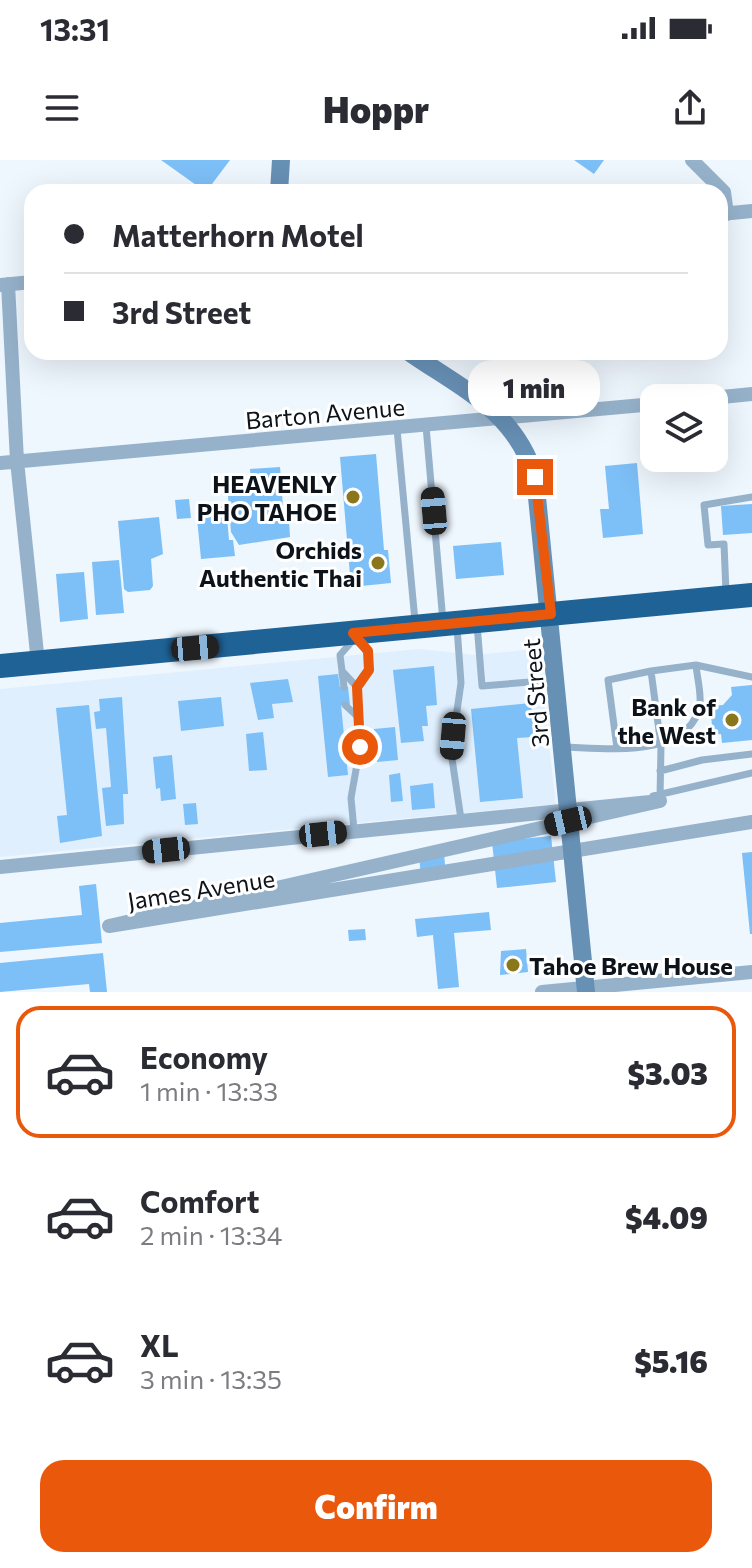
<!DOCTYPE html>
<html lang="en">
<head>
<meta charset="utf-8">
<style>
  :root { --surface:#fff; --page:#f2f2f3; --text:#2b2b33; --muted:#7c7c81; --line:#e1e1e2; --accent:#ea580c }
  body { margin:0; font-family:Commissioner,sans-serif; background:var(--page); color:var(--text); height:100vh; display:flex; flex-direction:column; font-size:30px; white-space:nowrap }
  * { box-sizing:border-box; margin:0 }
  p { font-size:26px; color:var(--muted) }
  .icon { flex:none; width:44px; height:44px; fill:none; stroke:currentColor; stroke-width:2; stroke-linecap:round; stroke-linejoin:round }
  .map { position:relative; height:832px; overflow:hidden }
  .panel { display:flex; flex-direction:column; background:var(--surface); flex:1 }
  .panel>* { flex:none }
  .banner { position:absolute; left:24px; top:24px; width:704px; height:176px; border-radius:24px; box-shadow:0 8px 32px #0002; display:grid; align-content:center; height:176px; padding:0 40px; background:var(--surface) }
  .fabs { position:absolute; left:640px; top:224px; display:grid; gap:16px }
  .fabs a { display:grid; place-items:center; width:88px; height:88px; border-radius:16px; background:var(--surface); box-shadow:0 8px 32px #0002; font-size:40px }
  .end { position:absolute; width:36px; height:36px; margin:-18px; border:10px solid #ea580c; background:#fff; box-shadow:0 0 0 4px #fff }
  .from { border-radius:50% }
  .bubble { position:absolute; height:56px; border-radius:24px; background:var(--surface); box-shadow:0 8px 32px #0002; font-size:26px; font-weight:800; line-height:56px; text-align:center }
  .car { position:absolute; width:24px; height:48px; margin:-24px -12px; border-radius:10px; box-shadow:0 0 6px 2px #0007; background:linear-gradient(#222 24%,#8ab4d8 0 40%,#222 0 76%,#8ab4d8 0 86%,#222 0) }
  .banner b { display:flex; align-items:center; gap:28px; height:76px; font-size:30px }
  .banner b+b { border-top:2px solid var(--line) }
  .banner i { width:20px; height:20px; background:var(--text) }
  ul { padding:14px 0 0; list-style:none }
  li { display:flex; align-items:center; gap:24px; height:132px; margin:0 16px 12px; padding:0 24px; border:4px solid transparent; border-radius:24px }
  li div { flex:1 }
  li b { display:block; font-size:30px }
  li em { font-style:normal; font-weight:800 }
  li.active { border-color:var(--accent) }
  li>.icon { width:72px; height:72px; stroke-width:1.5 }
  .button { display:flex; gap:16px; margin-top:auto; padding:16px 40px }
  .button a { flex:1; height:92px; border-radius:24px; background:var(--accent); color:#fff; font-size:32px; font-weight:800; line-height:92px; text-align:center }
  .status { display:flex; justify-content:space-between; align-items:center; height:56px; padding:0 40px; background:var(--surface); direction:ltr }
  .status svg { height:22px; fill:currentColor }
  header { display:flex; justify-content:space-between; align-items:center; height:104px; padding:0 40px; background:var(--surface); font-size:36px; font-weight:800 }
  .map>svg:first-child { display:block }
</style>
</head>
<body>
<div class="status"><b>13:31</b><svg viewBox="0 0 49 12"><path d="M0 12V9h3v3zM5 12V6h3v6zM10 12V3h3v9zM15 12V0h3v12zM26 1h20v11H26zM47 4h2v5h-2z"/></svg></div>
<header><svg class="icon" aria-label="menu" viewBox="0 0 24 24"><path d="M4 6h16M4 12h16M4 18h16"/></svg>Hoppr<svg class="icon" aria-label="share" viewBox="0 0 24 24"><path d="M12 15V3M7 8l5-5 5 5M5 13v7h14v-7"/></svg></header>
<div class="map">
<svg width="752" height="832" viewBox="0 0 752 832">
  <rect width="100%" height="100%" fill="#eef6fe"/>
  <path fill="#dfeffe" d="M419,489L475,495L525,490L539,500L556,644L0,697V529Z"/>
  <path fill="#7dbff7" d="M161,0H230L206,32Z
    M574,0H604L594,14Z
    M376,294L384,390H388L391,423L351,427L340,297Z
    M637,303L643,374L603,378L600,349H609L605,306Z
    M280,307L284,360H289L290,377L239,385L231,372L228,336L252,334L250,309Z
    M189,339L191,358L177,359L175,340Z
    M752,344V373L723,375L721,346Z
    M226,346L229,380H233L235,396L201,399L196,348Z
    M159,357L163,394L151,399L153,426L150,430L128,432L124,429L118,361Z
    M501,382L504,415L456,419L453,386Z
    M119,400L124,453L96,455L92,402Z
    M84,412L88,459L60,462L56,414Z
    M434,506L437,545L426,546L428,566H422L424,581L401,583L393,510Z
    M338,514L340,527H348L350,545H341L348,615L328,617L318,516Z
    M288,519L293,542L272,544L274,558L258,560L250,523Z
    M752,525V580L722,583L721,574L713,575L710,546L723,545L732,535L731,527Z
    M122,537L128,634H123L124,664L106,666L102,628L111,627L106,568L96,569L94,552L100,551L99,539Z
    M221,537L224,566L181,571L178,541Z
    M531,543L534,577L517,578L523,638L480,642L471,549Z
    M89,545L102,676L60,683L57,656L67,655L56,548Z
    M395,567L398,600L377,602L374,569Z
    M263,572L267,610L249,611L246,574Z
    M172,595L176,639L161,641L160,628L156,629L153,597Z
    M400,613L403,641L391,642L389,615Z
    M433,623L435,648L412,650L410,626Z
    M196,643L198,664L185,665L183,644Z
    M551,676L556,722L497,728L492,682Z
    M752,692V774H750L742,693Z
    M444,693L446,717L421,716L419,696Z
    M96,724L102,783L0,792V763L82,755L79,726Z
    M489,752L491,770L454,773L459,827L438,829L433,775L417,777L415,759Z
    M365,769L366,780L349,781L348,770Z
    M526,789L528,812L500,815L501,791Z
    M103,793L107,832H90L89,824L0,832V803Z"/>
  <g fill="none" stroke-linecap="round" stroke-linejoin="round">
    <path stroke="#96b2cb" stroke-width="7" d="M426,266L443,462
      M397,269L415,461
      M726,432L724,384L708,385L704,345L752,337
      M477,464L482,526L555,520
      M457,467L461,523L451,592L461,659
      M342,513L344,527
      M345,545L358,557
      M564,587C604,588 692,600 700,543C701,531 697,517 696,505
      M617,588L608,520L651,511
      M660,611L702,600L752,594
      M653,636L752,613
      M660,638L661,586L651,511L696,505L752,517
      M354,670L351,638L360,587L357,527L342,511L340,495L354,479L368,491L369,510L357,527"/>
    <path stroke="#96b2cb" stroke-width="14" d="M692,0L724,32L727,54
      M721,54L752,51
      M8,124L17,301L38,503
      M1,125L32,122
      M712,238L752,234
      M0,303L654,244
      M0,707L660,641L109,766L752,662
      M542,832L752,812"/>
    <path stroke="#6790b5" stroke-width="18" d="M279,32L281,0
      M409,192C462,229 515,251 535,317L586,832"/>
    <path stroke="#1f6295" stroke-width="24" d="M0,506L752,435"/>
  </g>
  <g fill="none" stroke-linecap="round" stroke-linejoin="round">
    <path stroke="#ea580c" stroke-width="10" d="M360,587L357,527L369,510L368,491L353,473L551,454L535,317"/>
  </g>
  <g fill="#8b771b" stroke="#fff" stroke-width="3">
    <circle cx="353" cy="337" r="8"/>
    <circle cx="378" cy="403" r="8"/>
    <circle cx="732" cy="560" r="8"/>
    <circle cx="513" cy="805" r="8"/>
  </g>
  <g text-anchor="middle" dominant-baseline="central" stroke-width="6" stroke-linejoin="round" paint-order="stroke">
    <g font-size="24" fill="#0c131a" stroke="#fff">
      <text transform="translate(325 253) rotate(-5)">Barton Avenue</text>
      <text transform="translate(535 533) rotate(-95)">3rd Street</text>
      <text transform="translate(201 729) rotate(-9)">James Avenue</text>
    </g>
    <g font-size="24" font-weight="bold" fill="#0c131a" stroke="#fff" text-anchor="end">
      <text x="337" y="323">HEAVENLY<tspan x="337" dy="28">PHO TAHOE</tspan></text>
      <text x="362" y="389">Orchids<tspan x="362" dy="28">Authentic Thai</tspan></text>
      <text x="716" y="546">Bank of<tspan x="716" dy="28">the West</tspan></text>
      <text x="529" y="805" text-anchor="start">Tahoe Brew House</text>
    </g>
  </g>
</svg>
<div class="fabs">
<a><svg class="icon" aria-label="layers" viewBox="0 0 24 24"><path d="M12 4l9 5-9 5-9-5zM3 14l9 5 9-5"/></svg></a>
</div>
<i class="end from" style="left:360px;top:587px"></i>
<i class="end" style="left:535px;top:317px"></i>
<div class="bubble" style="left:468px;top:200px;width:132px">1 min</div>
<i class="car" style="left:434px;top:351px;rotate:355deg"></i>
<i class="car" style="left:195px;top:488px;rotate:85deg"></i>
<i class="car" style="left:453px;top:576px;rotate:185deg"></i>
<i class="car" style="left:568px;top:661px;rotate:257deg"></i>
<i class="car" style="left:323px;top:674px;rotate:84deg"></i>
<i class="car" style="left:166px;top:690px;rotate:264deg"></i>
<div class="banner">
<b><i class="from"></i>Matterhorn Motel</b>
<b><i></i>3rd Street</b>
</div>
</div>
<section class="panel">
<ul>
<li class="active"><svg class="icon" aria-label="car" viewBox="0 0 24 24"><path d="M5 17H2v-5l4-1 3-4h7l3 4 3 1v5h-3M9 17h6M6 11h13"/><circle cx="7" cy="17" r="2"/><circle cx="17" cy="17" r="2"/></svg><div><b>Economy</b><p>1 min · 13:33</p></div><em>$3.03</em></li>
<li><svg class="icon" aria-label="car" viewBox="0 0 24 24"><path d="M5 17H2v-5l4-1 3-4h7l3 4 3 1v5h-3M9 17h6M6 11h13"/><circle cx="7" cy="17" r="2"/><circle cx="17" cy="17" r="2"/></svg><div><b>Comfort</b><p>2 min · 13:34</p></div><em>$4.09</em></li>
<li><svg class="icon" aria-label="car" viewBox="0 0 24 24"><path d="M5 17H2v-5l4-1 3-4h7l3 4 3 1v5h-3M9 17h6M6 11h13"/><circle cx="7" cy="17" r="2"/><circle cx="17" cy="17" r="2"/></svg><div><b>XL</b><p>3 min · 13:35</p></div><em>$5.16</em></li>
</ul>
<div class="button"><a>Confirm</a></div>
</section>
</body>
</html>
